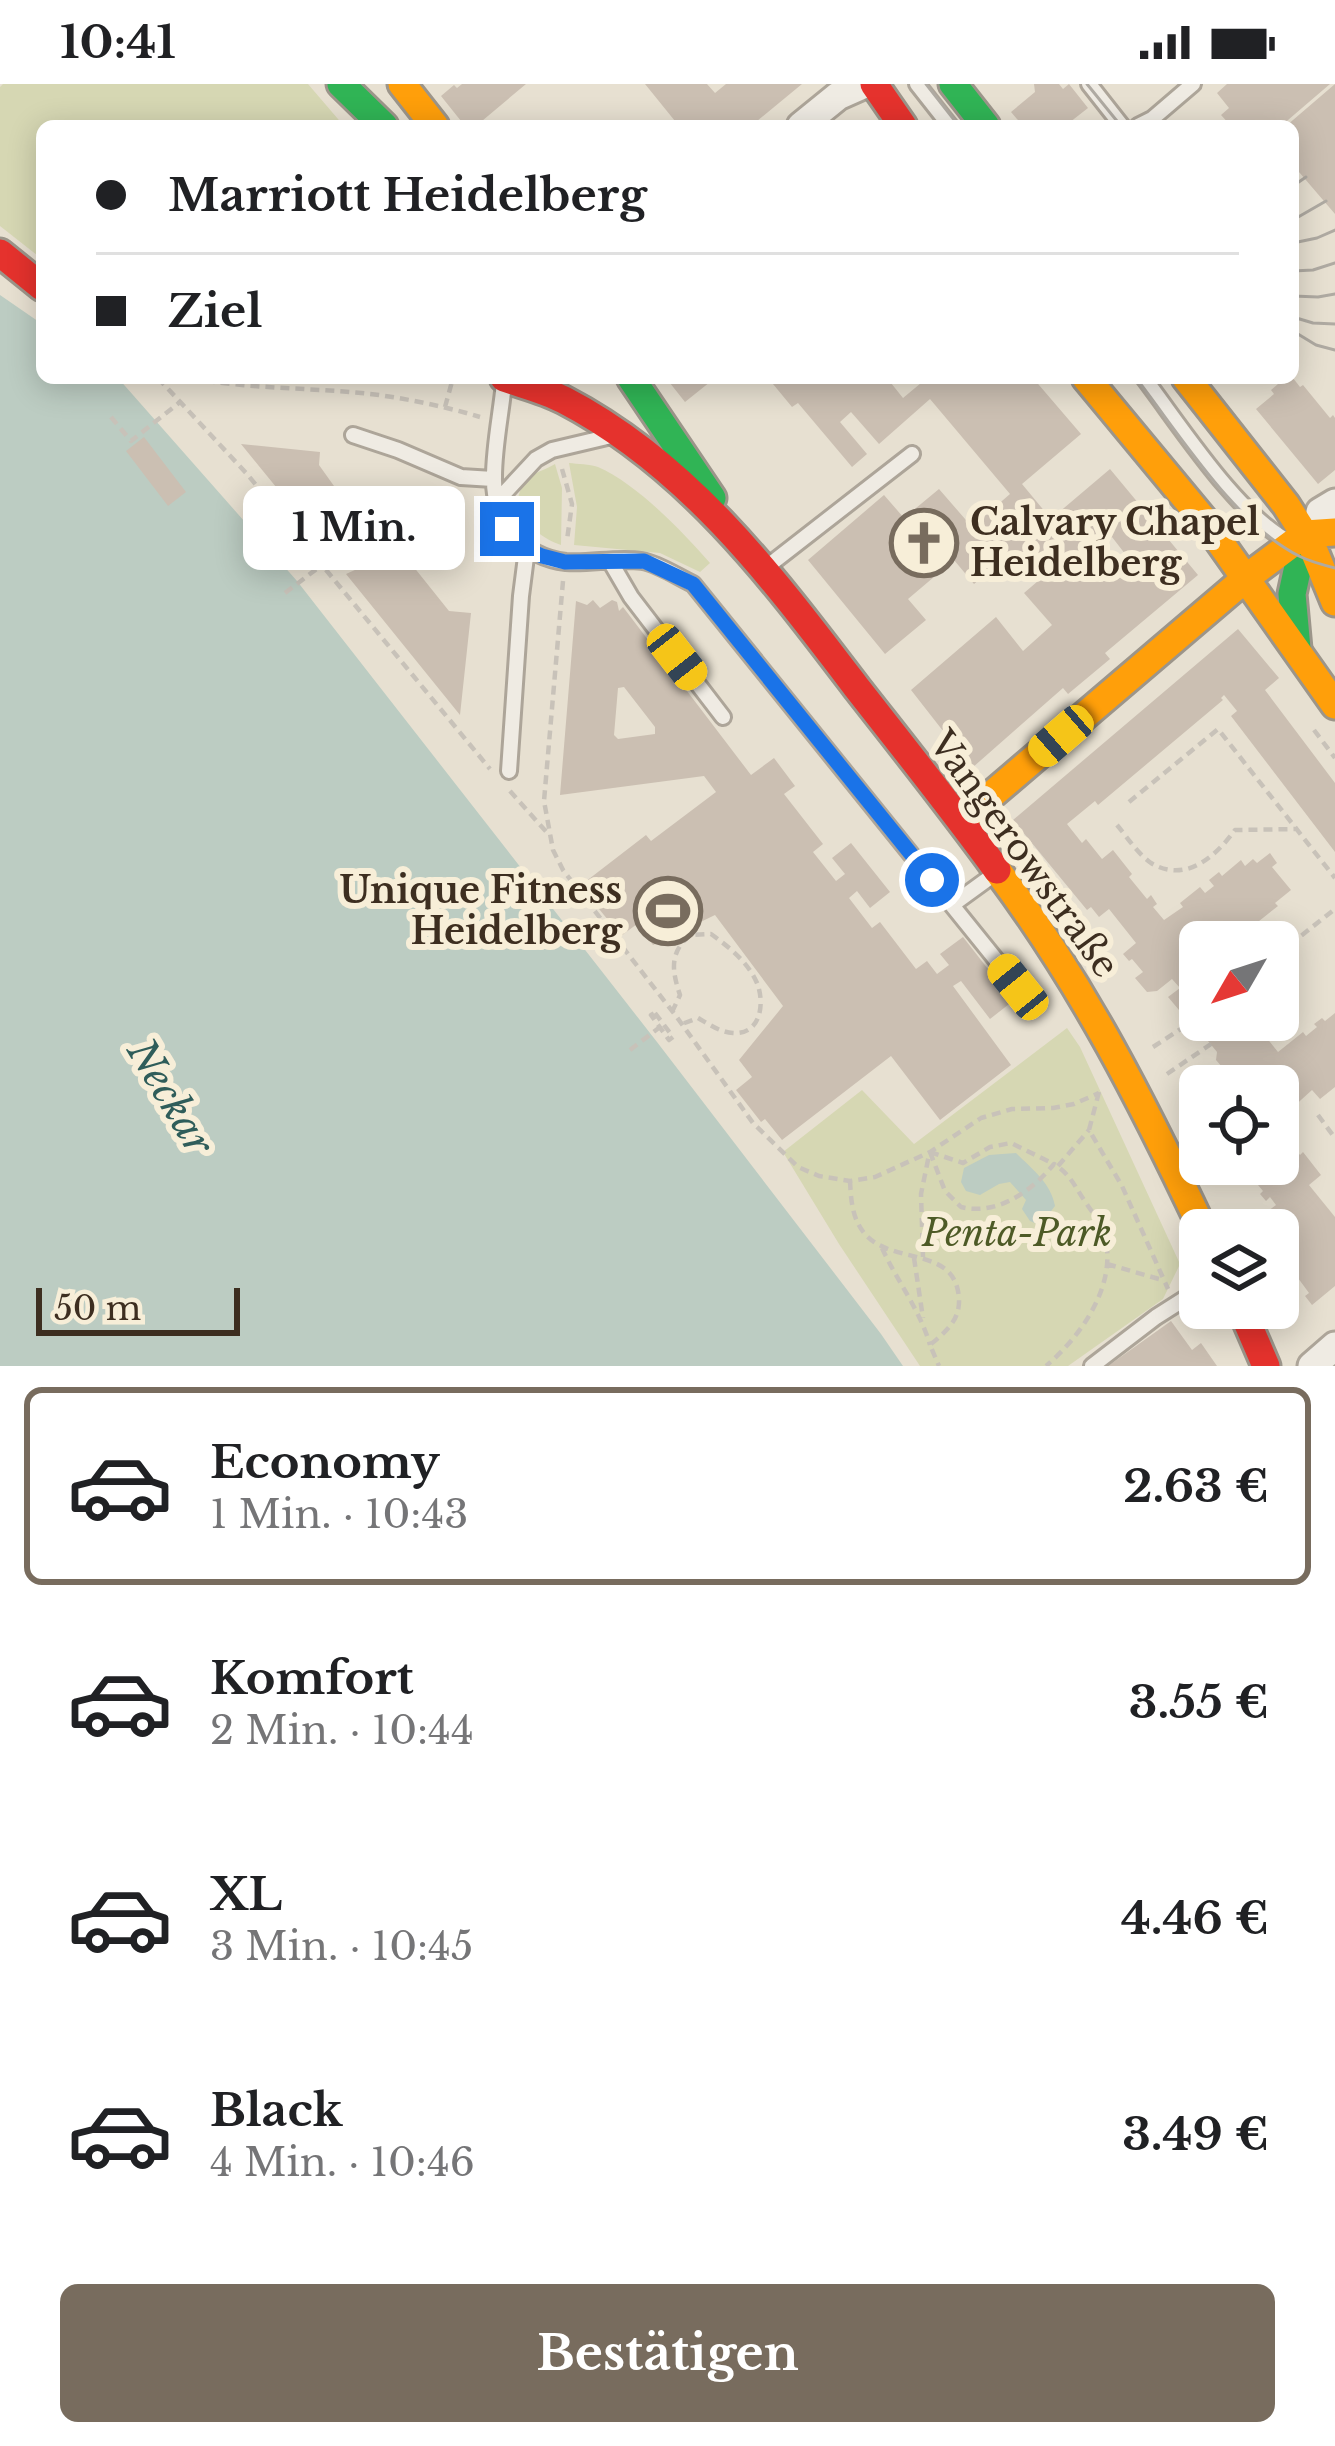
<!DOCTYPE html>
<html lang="de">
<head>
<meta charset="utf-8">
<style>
  :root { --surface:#fff; --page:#f6f6f6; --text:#202124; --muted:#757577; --line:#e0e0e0; --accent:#786c5e }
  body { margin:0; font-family:"Libre Baskerville",serif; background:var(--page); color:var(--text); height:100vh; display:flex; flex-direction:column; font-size:45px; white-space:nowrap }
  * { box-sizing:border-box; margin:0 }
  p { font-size:39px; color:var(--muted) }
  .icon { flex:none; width:66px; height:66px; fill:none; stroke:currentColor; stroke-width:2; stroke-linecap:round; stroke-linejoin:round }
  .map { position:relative; height:1282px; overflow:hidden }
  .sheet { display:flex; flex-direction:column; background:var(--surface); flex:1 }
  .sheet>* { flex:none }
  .banner { position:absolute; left:36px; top:36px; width:1263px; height:264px; border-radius:18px; box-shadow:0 6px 30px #0003; display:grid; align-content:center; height:264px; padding:0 60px; background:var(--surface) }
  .needle { width:78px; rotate:231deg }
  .controls { position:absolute; left:1179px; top:837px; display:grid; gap:24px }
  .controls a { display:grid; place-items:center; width:120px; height:120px; border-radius:18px; background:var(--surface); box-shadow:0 6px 30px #0003; font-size:60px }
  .scale { position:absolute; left:36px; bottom:30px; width:204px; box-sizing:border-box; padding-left:12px; border:6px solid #3d2e20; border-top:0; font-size:33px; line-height:42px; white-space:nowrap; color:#3d2e20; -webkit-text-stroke:9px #f7eed8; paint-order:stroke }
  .end { position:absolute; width:54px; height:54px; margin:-27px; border:15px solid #1a73e8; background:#fff; box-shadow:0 0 0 6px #fff }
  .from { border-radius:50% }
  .bubble { position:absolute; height:84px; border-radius:18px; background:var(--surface); box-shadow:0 6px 30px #0003; font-size:39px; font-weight:700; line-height:84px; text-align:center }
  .car { position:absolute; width:36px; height:72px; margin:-36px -18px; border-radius:15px; box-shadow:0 0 9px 3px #0007; background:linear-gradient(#f5c518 24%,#345 0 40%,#f5c518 0 76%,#345 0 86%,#f5c518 0) }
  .banner b { display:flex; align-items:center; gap:42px; height:114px; font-size:45px }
  .banner b+b { border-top:3px solid var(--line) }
  .banner i { width:30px; height:30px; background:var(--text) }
  ul { padding:21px 0 0; list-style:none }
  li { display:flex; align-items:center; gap:36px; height:198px; margin:0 24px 18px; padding:0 36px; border:6px solid transparent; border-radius:18px }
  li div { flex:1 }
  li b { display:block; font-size:45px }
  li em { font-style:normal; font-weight:700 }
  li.current { border-color:var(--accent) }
  li>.icon { width:108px; height:108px; stroke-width:1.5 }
  .primary-button { display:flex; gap:24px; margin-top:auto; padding:24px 60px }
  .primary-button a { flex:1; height:138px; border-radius:18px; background:var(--accent); color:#fff; font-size:48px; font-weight:700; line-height:138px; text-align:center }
  .status { display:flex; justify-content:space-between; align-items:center; height:84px; padding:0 60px; background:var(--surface); direction:ltr }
  .status svg { height:33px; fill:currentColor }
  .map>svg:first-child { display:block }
</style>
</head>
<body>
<div class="status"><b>10:41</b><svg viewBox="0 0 49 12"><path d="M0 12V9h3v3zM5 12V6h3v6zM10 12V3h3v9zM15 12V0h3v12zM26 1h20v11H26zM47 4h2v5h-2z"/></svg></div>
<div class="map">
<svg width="1335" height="1282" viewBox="0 0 1335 1282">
  <rect width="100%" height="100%" fill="#e7e0d1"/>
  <path fill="#d6d7b3" d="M3,0H308L344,42H42V175L0,142V3Z
    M569,379C578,380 589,380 598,383C637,400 682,447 710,479L700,488L660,469L574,461L577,423Z
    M555,380L562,404L561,461C534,452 500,421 530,393C538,387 545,386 555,380Z
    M1067,944L1080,963L1180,1180L1163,1215L1068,1282H920L839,1160L783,1068L862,1006L914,1060Z"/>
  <path fill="#bcccc2" d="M0,211L42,240V294H118L297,497L657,958L881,1250L903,1282H0Z
    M1016,1069C1032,1085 1051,1099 1055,1122L1045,1135L1037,1140L1030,1137L1022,1125L1026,1116L1010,1098L999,1100L980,1111L966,1107L961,1098L964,1084L989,1071Z"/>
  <path fill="#cbbfb2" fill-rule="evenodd" d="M462,0H526L476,42H465L441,12L454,1L457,4Z
    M645,0H707L715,9L726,0H802L751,42H679Z
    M1034,0H1059L1063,5L1069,0L1088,24L1065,42H1023L1011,28L1035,8Z
    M1227,0H1330L1281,42H1231L1221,31L1229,24L1217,9Z
    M1335,0V130L1293,81V42H1286Z
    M666,294H715L685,318Z
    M768,294H887L903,314L927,294H1033L1081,350L1022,400L1051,435L1110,385L1198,491L1105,569L1110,575L1068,610L1063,604L972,684L911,606L996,533L1023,567L1052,541L1024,509L1038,497L1013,467L974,500L954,476L908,515L926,536L885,570L808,476L884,411L904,434L939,405L972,443L1010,410L930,315L879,360L851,328L840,338L867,370L852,383L798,319L792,323ZM1112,453L1129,475L1107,494L1089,473Z
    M1285,294H1293L1300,303L1303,301L1330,334L1333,331L1335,334V386L1318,400L1256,325L1274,310L1271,306Z
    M144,353L186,408L168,422L126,367Z
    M241,360L320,368L319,381L344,416L363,418L338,452L326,437L316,452Z
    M400,452L398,470L410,485L413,482L449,527L471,529L460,631L346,490L368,480L359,469Z
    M593,516L600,524L612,516L617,518L619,527L623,523L751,691L774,674L795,702L784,710L823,760L813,768L836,797L845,790L832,774L851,759L890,808L870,824L857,807L849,814L872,844L880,838L916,885L927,877L937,890L949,881L940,870L963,853L1013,917L990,935L961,897L953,902L1011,981L940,1036L891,972L782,1056L765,1035L761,1038L736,1006L752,993L739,976L783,922L715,831L653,861L637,840L621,852L595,820L600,816L585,798L646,751L651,757L716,708L704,692L560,711L576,517L587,521ZM624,603L655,643V650L618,655L614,651L618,604Z
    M1238,545L1279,594L1265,606L1335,699V768L1231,632L1237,627L1224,611L1221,614L1223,616L1098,721L1095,717L1067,740L1082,759L1086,755L1102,775L1113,766L1132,790L1129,793L1147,815L1151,811L1157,820L1153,823L1164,836L1183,823L1180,819L1200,803L1205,809L1214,802L1209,796L1219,788L1222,792L1241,776L1245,782L1253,775L1257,779L1270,769L1277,779L1272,783L1291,806L1275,819L1278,822L1244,849L1239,842L1219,858H1200V936H1246L1252,943H1258L1278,968L1303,948L1306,952L1317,943L1314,940L1322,934L1325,937L1335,929V1003L1320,1015L1312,1006L1280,1035L1297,1057L1292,1061L1300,1071L1303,1068L1321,1091L1309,1101L1335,1133V1202L1312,1221L1305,1212L1309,1209L1298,1194L1293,1197L1288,1191L1295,1184L1289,1177L1294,1173L1283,1159L1286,1157L1278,1146H1274L1279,1141L1268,1127L1276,1121L1270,1113L1266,1117L1260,1110L1263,1107L1258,1101L1260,1099L1241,1080H1278V1002H1234L1246,993L1238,983L1228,990L1216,976L1217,968L1208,957H1201L1191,945L1196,939L1185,926H1179L1168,913L1180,904L1172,895L1157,907L1147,908L1135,894L1143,888L1132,875L1129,877L1123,870L1136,859L1109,825L1099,833L1091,823L1087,826L1013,736Z
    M1171,1237L1192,1266L1201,1259L1217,1282H1108Z"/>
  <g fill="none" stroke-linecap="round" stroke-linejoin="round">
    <g stroke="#ada599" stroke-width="20">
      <path id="lane" d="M917,0L950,42
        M1089,0L1122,42
        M1138,42L1152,35L1193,0
        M1144,294C1182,344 1237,431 1291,459
        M504,299C501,330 494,362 494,393C493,437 522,473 566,478C591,480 617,473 642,477C659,480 678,493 693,500L1018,903
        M353,351L398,366L461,393L493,395
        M496,418L536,375L552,366L607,353
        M610,477L631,513L723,633
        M768,482L912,370
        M509,687L521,512L527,465
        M952,821L996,789
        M1092,1282L1156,1233L1200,1205"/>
    </g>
    <g stroke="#ada599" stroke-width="33">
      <path id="street" d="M801,42L838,12L865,0
        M1320,428L1335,419
        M1312,1282L1335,1262"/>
    </g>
    <g stroke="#9c958a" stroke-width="33">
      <path id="fast" d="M341,0L384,42
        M953,0L986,42
        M631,294L712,414
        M1297,565L1292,510L1305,450"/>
    </g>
    <g stroke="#9c958a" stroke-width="33">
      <path id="slow" d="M402,0L435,42
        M1086,294L1207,440L1335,621
        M1186,294L1286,421L1312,462L1335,518
        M962,736L1246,494L1305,450L1335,448
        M997,786C1083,901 1142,1017 1203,1146"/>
    </g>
    <g stroke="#9c958a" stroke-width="33">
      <path id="jam" d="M874,0L903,42
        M0,169L42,203
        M504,294C524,301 545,306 564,316C689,381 774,495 857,604C904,664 952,724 997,786
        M1241,1224L1266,1282"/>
    </g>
    <path stroke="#c8c2b9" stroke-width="4.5" stroke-dasharray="9 6" stroke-linecap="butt" d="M158,294L247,390L490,685
      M191,294C253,306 316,303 379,311C413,316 447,323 480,333
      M445,323L453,294
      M111,333L131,357L180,318
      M562,385L572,420L567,456
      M563,497L544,717L553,766L563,786L676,932L753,1039L798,1083L819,1092L850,1097L875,1093L930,1068L981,1034L1012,1025L1053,1024L1074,1020L1099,1009
      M285,509L331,474
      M1314,646L1335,674
      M510,707L550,752
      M1129,718L1218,645L1335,794
      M1117,741C1127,753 1138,770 1151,779C1186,800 1216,772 1235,746L1297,745
      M1278,870L1335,825
      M1278,905V907
      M672,928L680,911C672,887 669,869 690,851L711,850C729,863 748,878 757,899C765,919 761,951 733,949C719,948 709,940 698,934L682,940
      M655,929L673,953L669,956L651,931Z
      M1153,963L1193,937
      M630,966L660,943
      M1167,990L1211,960
      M1099,1008L1089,1046L1122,1102L1168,1205
      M1318,1031L1335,1054
      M930,1068L945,1107L961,1123C997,1132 1032,1107 1054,1080C1070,1090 1074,1101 1084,1116C1093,1130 1103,1140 1106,1158C1115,1205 1079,1254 1046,1282
      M930,1068L963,1079L990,1063L1011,1059L1054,1080
      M1058,1082L1089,1046
      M850,1097C851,1116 852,1135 865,1150C893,1182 956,1161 959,1215C960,1237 945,1248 930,1261L939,1282
      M882,1164C897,1197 920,1226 930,1261
      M923,1173L921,1110L929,1071
      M914,1174L923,1234
      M1107,1180L1159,1195"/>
    <use href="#lane" stroke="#efebe3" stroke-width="14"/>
    <use href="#street" stroke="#efebe3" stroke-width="27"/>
    <use href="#fast" stroke="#30b455" stroke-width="27"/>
    <use href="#slow" stroke="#ff9f0a" stroke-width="27"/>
    <use href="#jam" stroke="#e5322d" stroke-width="27"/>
    <path stroke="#afaaa2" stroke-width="3" d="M926,0L959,42
      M1087,0L1121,42
      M1293,102L1306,93
      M1293,136L1326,117
      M1293,159L1317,154L1335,146
      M1293,187L1313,186L1335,179
      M1293,212L1318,213L1335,210
      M1293,233L1313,239L1335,240
      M1293,247L1316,261L1335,266
      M1136,294C1180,351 1235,440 1299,472C1311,478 1323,481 1335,484"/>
  </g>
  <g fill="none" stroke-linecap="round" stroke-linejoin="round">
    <path stroke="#1a73e8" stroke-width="15" d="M507,445L527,465L542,472L565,478L644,477L693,500L932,796"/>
  </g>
  <defs>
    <g id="church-ring" transform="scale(3.45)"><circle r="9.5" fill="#f7eed8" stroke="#786c5e" stroke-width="1.5"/><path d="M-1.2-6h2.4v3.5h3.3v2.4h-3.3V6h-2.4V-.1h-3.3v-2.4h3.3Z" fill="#786c5e"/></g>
    <g id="stadium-ring" transform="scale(3.45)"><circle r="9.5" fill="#f7eed8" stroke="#786c5e" stroke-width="1.5"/><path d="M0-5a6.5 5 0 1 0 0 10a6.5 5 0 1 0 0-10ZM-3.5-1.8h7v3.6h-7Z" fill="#786c5e"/></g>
  </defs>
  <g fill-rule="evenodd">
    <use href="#church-ring" x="924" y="459"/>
    <use href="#stadium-ring" x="668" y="827"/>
  </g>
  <g text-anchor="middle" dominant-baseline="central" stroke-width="12" stroke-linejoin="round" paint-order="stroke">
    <g font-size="36" font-weight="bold" fill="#3d2e20" stroke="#f7eed8" text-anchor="start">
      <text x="970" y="438">Calvary Chapel<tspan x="970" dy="41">Heidelberg</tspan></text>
      <text x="622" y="806" text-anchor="end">Unique Fitness<tspan x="622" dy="41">Heidelberg</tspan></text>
    </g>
    <g font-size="36" fill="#3d2e20" stroke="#f7eed8">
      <text transform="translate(1024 770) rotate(54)">Vangerowstraße</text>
    </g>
    <g font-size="36" font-style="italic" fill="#4d5a26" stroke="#f7eed8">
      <text x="1017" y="1149">Penta-Park</text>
    </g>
    <g font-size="39" font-style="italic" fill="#2f5d5a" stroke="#f7eed8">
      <text transform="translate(170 1013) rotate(59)">Neckar</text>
    </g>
  </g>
</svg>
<div class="controls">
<a><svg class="needle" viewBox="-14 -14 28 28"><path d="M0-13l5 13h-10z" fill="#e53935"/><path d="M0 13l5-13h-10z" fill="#757577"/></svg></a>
<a><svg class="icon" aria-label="locate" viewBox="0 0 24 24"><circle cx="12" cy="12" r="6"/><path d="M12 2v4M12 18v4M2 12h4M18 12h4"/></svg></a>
<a><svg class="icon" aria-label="layers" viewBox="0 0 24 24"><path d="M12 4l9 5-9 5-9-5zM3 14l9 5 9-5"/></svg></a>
</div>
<div class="scale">50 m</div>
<i class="end from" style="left:932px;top:796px"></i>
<i class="end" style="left:507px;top:445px"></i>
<div class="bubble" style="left:243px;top:402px;width:222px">1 Min.</div>
<i class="car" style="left:677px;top:573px;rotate:142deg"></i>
<i class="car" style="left:1061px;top:652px;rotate:229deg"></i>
<i class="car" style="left:1018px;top:903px;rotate:321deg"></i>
<div class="banner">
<b><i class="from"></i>Marriott Heidelberg</b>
<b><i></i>Ziel</b>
</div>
</div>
<section class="sheet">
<ul>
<li class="current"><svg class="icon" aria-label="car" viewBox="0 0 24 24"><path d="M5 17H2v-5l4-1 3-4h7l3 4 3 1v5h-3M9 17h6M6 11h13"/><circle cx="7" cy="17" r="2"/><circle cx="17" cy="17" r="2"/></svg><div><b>Economy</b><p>1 Min. · 10:43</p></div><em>2.63 €</em></li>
<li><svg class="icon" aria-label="car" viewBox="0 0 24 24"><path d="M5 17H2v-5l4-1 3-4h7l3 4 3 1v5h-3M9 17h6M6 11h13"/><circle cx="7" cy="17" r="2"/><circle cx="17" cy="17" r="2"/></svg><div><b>Komfort</b><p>2 Min. · 10:44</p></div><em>3.55 €</em></li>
<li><svg class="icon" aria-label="car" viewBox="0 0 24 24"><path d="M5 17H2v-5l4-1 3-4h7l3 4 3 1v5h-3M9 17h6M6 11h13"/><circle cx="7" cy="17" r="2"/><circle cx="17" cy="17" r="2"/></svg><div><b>XL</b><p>3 Min. · 10:45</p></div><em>4.46 €</em></li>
<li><svg class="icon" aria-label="car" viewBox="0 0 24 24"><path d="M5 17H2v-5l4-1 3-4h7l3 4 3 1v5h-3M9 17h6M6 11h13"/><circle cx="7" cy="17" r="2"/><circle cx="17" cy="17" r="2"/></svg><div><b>Black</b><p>4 Min. · 10:46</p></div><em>3.49 €</em></li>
</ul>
<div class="primary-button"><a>Bestätigen</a></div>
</section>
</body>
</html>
